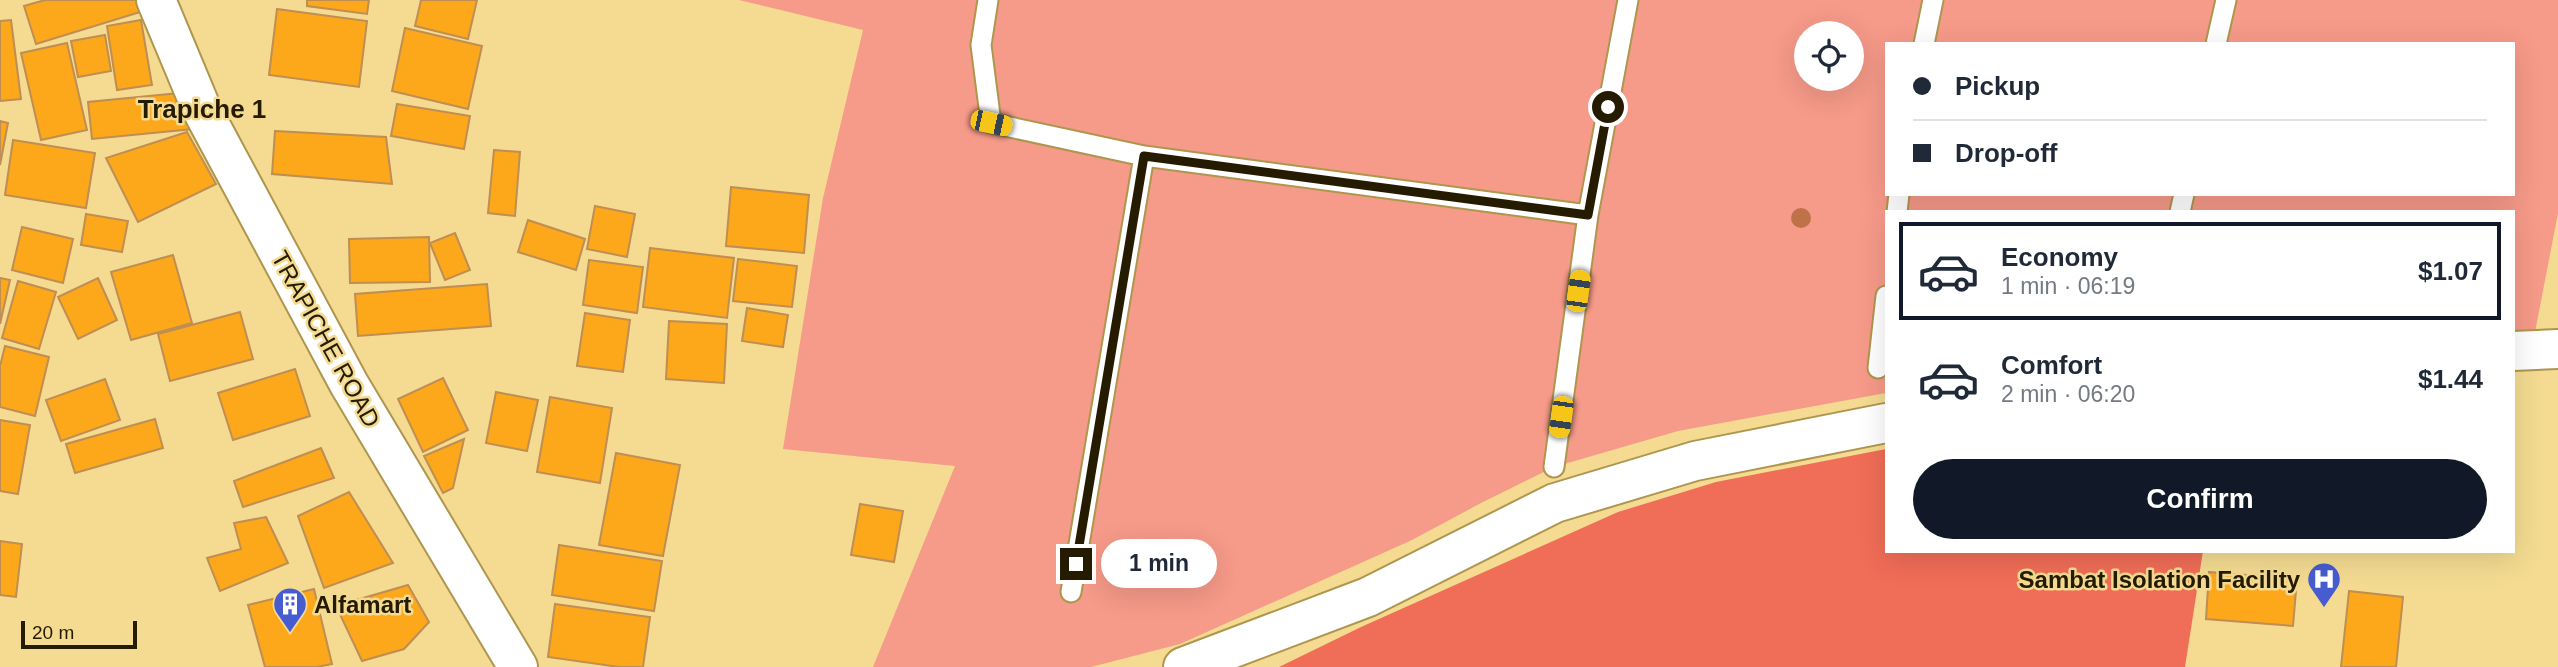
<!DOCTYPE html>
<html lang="en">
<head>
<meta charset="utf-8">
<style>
  :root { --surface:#fff; --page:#f6f6f7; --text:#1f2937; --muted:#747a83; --line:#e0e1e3; --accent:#111827 }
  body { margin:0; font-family:Arial,sans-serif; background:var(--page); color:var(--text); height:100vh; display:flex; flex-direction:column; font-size:26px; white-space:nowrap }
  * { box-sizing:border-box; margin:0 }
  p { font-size:23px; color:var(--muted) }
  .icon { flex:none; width:38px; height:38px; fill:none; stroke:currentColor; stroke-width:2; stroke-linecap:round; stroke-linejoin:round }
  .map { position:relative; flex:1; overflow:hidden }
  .drawer { position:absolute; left:1885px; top:210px; width:630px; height:343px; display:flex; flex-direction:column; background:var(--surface); border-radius:0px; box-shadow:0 7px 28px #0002 }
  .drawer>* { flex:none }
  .banner { position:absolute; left:1885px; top:42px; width:630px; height:154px; border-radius:0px; box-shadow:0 7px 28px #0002; display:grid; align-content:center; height:154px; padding:0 28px; background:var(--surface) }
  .fabs { position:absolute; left:1794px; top:21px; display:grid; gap:14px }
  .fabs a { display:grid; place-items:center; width:70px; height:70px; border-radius:50%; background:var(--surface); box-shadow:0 7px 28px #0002; font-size:35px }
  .scale { position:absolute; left:21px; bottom:18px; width:116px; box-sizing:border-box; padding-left:7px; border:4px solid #241b00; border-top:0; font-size:19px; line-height:24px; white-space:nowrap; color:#241b00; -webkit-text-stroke:5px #f4db91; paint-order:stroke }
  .end { position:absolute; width:32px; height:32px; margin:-16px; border:9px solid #241b00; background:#fff; box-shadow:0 0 0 4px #fff }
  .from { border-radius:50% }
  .bubble { position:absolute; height:49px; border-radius:24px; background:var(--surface); box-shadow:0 7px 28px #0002; font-size:23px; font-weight:700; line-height:49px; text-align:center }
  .car { position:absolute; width:21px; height:42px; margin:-21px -10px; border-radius:9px; box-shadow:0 0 5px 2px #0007; background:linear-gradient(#f5c518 24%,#345 0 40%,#f5c518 0 76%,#345 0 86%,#f5c518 0) }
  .banner b { display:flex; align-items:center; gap:24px; height:66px; font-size:26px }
  .banner b+b { border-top:2px solid var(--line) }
  .banner i { width:18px; height:18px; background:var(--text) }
  ul { padding:12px 0 0; list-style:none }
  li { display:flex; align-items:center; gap:21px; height:98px; margin:0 14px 10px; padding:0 14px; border:4px solid transparent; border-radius:0px }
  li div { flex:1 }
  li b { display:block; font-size:26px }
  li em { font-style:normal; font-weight:700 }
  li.active { border-color:var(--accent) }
  li>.icon { width:63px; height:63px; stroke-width:1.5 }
  .button { display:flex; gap:14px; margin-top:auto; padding:14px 28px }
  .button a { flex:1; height:80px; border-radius:42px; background:var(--accent); color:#fff; font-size:28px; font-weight:700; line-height:80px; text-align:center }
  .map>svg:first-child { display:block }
</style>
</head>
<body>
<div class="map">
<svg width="2558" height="667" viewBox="0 0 2558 667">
  <rect width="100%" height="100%" fill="#f4db91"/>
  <path fill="#f69a89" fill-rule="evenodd" d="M739,0H2558V213L2535,332H2513V212H1886V393L1678,431L1554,467L1481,503L1412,540L1180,644L1091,667H873L955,466L783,449L823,198L863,30ZM1806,33H1852V79H1806ZM1886,44H2513V194H1886Z"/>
  <path fill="#f06d57" d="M1886,449V551H2203L2185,667H1279L1361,627L1618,512L1716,482Z"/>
  <path fill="#fda71b" stroke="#be8e53" stroke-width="2" d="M45,0H136L140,12L36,44L24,6Z
    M307,0H369L367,14L307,6Z
    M421,0H477L468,39L415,26Z
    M277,9L367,21L359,87L269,75Z
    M11,20L21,99L0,101V21Z
    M141,20L152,85L117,90L107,26Z
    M405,28L482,46L468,109L392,91Z
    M105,35L111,71L78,77L71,41Z
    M67,43L87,130L41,140L21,53Z
    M189,92L193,129L92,139L88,102Z
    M397,104L470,116L464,149L391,136Z
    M0,121L8,123L0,165Z
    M275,131L386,137L392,184L272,174Z
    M187,132L216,184L138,222L106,158Z
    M13,140L95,153L86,208L5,195Z
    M494,150L520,152L515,216L488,213Z
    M731,187L809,195L804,253L726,246Z
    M595,206L635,214L627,257L587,249Z
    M86,214L128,221L122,252L81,245Z
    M528,220L585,239L576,270L518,252Z
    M22,227L73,239L63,283L12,270Z
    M455,233L470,270L445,280L430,243Z
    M429,237L430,282L350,283L349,239Z
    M650,248L734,258L727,318L643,307Z
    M173,255L192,323L131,340L111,272Z
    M738,259L797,266L792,307L733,301Z
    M589,260L643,267L637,313L583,305Z
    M0,278L10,280L0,324Z
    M98,278L117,320L78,339L58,297Z
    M18,281L56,292L39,349L2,338Z
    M487,284L491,326L358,336L355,294Z
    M747,308L788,315L783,347L742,341Z
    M240,312L253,359L170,381L158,334Z
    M585,313L630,320L623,372L577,366Z
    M669,321L727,324L724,383L666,379Z
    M5,346L49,357L35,416L0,407V366Z
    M295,369L310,416L233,440L218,393Z
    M443,378L468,430L423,452L398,399Z
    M105,379L120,420L61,441L46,400Z
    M496,392L538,400L527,451L486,443Z
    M550,397L612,408L600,483L537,472Z
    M155,419L163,448L75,473L66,444Z
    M0,420L30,425L18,494L0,491Z
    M464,439L453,488L443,493L424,456Z
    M321,448L334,478L243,507L234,481Z
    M616,453L680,465L663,556L599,545Z
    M349,492L393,563L324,588L298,516Z
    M860,504L903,511L894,562L851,555Z
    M266,517L288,563L220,591L207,558L241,549L234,523Z
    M0,541L22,544L16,597L0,595Z
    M559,545L662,561L654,611L552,595Z
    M2209,572L2297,579L2293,626L2206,619Z
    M408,585L429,622L404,649L362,661L336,606Z
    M314,589L332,664L317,667H265L248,605Z
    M2349,591L2403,597L2396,667H2341Z
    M555,604L650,617L643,667H619L548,657Z"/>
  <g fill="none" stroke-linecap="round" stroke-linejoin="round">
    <g stroke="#ae964e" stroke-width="23">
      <path id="service" d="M988,0L981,45L991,123L1144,156L1588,215
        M1924,44L1933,0
        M2216,44L2226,0
        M1897,212L1899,194
        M2180,212L2184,194
        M1878,368L1886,296
        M1554,467L1588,215L1628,0
        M1071,592L1144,156"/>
    </g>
    <g stroke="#ae964e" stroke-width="42">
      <path id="tertiary" d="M156,0L202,110L349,384L518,667
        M2513,351L2558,349
        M1183,667L1368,597L1555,503L1695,461L1886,423"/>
    </g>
    <use href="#service" stroke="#fff" stroke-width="19"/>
    <use href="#tertiary" stroke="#fff" stroke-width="38"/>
  </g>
  <circle fill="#bf7248" cx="1801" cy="218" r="10"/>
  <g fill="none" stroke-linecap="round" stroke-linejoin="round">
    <path stroke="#241b00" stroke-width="9" d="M1076,564L1144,156L1588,215L1608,107"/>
  </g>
  <defs>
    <g id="hospital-pin" transform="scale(1.75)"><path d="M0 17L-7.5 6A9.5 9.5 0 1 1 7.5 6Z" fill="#475cd0" stroke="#f4db91"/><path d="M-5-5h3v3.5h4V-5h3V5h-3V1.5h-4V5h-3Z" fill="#fff"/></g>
    <g id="building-pin" transform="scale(1.75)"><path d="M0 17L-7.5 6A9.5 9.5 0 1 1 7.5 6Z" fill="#475cd0" stroke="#f4db91"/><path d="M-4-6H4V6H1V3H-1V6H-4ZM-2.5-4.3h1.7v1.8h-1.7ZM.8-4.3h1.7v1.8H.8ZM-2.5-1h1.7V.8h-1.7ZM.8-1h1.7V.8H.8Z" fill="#fff"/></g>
  </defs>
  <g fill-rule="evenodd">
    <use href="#hospital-pin" x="2324" y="579"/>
    <use href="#building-pin" x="290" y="604"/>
  </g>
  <g text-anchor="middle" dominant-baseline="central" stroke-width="5" stroke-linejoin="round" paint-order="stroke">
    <g font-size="24" fill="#241b00" stroke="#f4db91">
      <text transform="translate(326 339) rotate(61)">TRAPICHE ROAD</text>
    </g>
    <g font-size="24" font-weight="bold" fill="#241b00" stroke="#f4db91" text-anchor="end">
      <text x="2300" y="579">Sambat Isolation Facility</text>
      <text x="314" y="604" text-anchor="start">Alfamart</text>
    </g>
    <g font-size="26" font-weight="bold" fill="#241b00" stroke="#f4db91">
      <text x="202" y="109">Trapiche 1</text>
    </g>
  </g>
</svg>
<div class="fabs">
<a><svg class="icon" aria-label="locate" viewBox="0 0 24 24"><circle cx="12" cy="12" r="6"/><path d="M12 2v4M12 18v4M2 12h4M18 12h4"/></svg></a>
</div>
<div class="scale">20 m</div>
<i class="end from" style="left:1608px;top:107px"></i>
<i class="end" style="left:1076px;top:564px"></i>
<div class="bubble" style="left:1101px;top:539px;width:116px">1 min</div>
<i class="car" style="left:991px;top:123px;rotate:102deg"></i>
<i class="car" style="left:1578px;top:291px;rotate:8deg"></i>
<i class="car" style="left:1561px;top:417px;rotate:188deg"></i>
<div class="banner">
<b><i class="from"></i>Pickup</b>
<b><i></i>Drop-off</b>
</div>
<section class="drawer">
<ul>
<li class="active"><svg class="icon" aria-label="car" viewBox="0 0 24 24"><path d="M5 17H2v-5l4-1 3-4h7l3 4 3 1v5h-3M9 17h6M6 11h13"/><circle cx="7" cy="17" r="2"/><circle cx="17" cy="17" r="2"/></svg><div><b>Economy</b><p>1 min · 06:19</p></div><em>$1.07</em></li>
<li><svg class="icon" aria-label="car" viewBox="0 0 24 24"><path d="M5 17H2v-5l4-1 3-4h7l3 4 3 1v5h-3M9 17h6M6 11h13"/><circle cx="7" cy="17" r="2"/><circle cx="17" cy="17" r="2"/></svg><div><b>Comfort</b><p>2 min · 06:20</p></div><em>$1.44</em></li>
</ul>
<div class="button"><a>Confirm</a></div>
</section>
</div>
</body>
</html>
